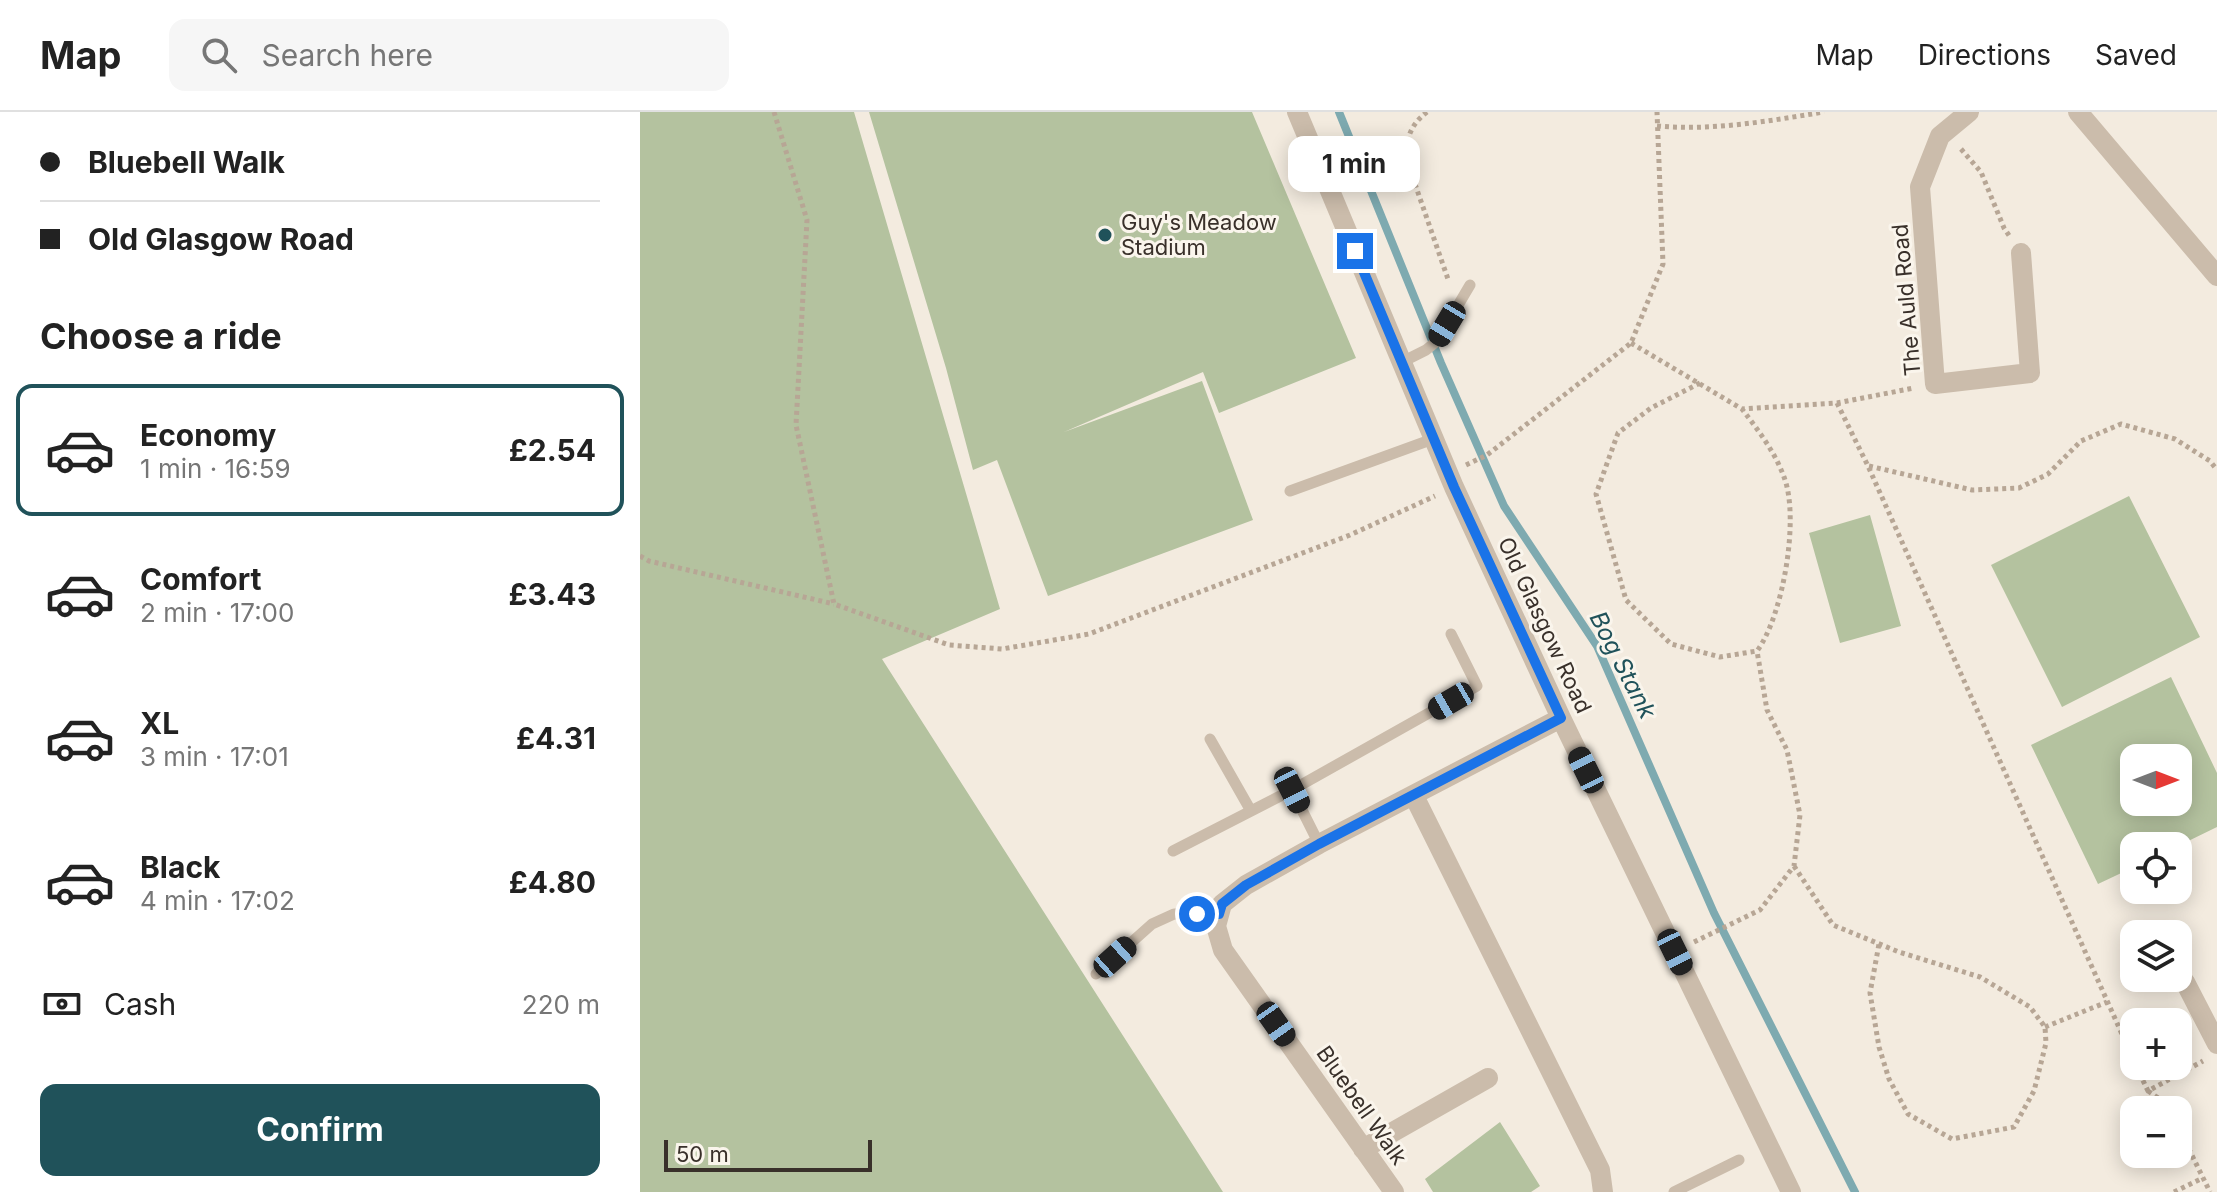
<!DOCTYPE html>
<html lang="en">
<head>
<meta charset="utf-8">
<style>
  :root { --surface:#fff; --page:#f6f6f6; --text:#222; --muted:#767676; --line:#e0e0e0; --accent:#20525a }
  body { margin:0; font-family:Inter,sans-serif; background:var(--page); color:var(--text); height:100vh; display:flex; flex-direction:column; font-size:30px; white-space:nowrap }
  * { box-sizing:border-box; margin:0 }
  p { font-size:26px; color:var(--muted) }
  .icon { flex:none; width:44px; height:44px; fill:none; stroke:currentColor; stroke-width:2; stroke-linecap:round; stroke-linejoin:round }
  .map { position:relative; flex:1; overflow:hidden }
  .details { display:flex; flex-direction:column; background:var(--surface); width:640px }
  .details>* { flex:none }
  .guide { display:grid; align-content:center; height:176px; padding:0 40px; background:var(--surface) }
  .needle { width:52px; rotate:90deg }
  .controls { position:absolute; left:1480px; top:632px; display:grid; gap:16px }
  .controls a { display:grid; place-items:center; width:72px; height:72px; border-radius:16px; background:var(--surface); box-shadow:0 4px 20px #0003; font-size:40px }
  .scale { position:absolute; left:24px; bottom:20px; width:208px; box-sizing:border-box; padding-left:8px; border:4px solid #39302a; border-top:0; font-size:22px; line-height:28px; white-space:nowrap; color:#39302a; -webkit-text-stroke:6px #faf5ec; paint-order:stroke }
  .end { position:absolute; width:36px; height:36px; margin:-18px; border:10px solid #1a73e8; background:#fff; box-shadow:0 0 0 4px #fff }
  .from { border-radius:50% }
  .bubble { position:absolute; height:56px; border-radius:16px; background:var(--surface); box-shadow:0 4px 20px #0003; font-size:26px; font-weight:700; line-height:56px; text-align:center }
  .car { position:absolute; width:24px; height:48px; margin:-24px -12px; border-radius:10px; box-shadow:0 0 6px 2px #0007; background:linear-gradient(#222 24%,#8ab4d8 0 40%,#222 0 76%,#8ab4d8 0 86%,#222 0) }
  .guide b { display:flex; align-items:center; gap:28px; height:76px; font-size:30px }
  .guide b+b { border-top:2px solid var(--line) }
  .guide i { width:20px; height:20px; background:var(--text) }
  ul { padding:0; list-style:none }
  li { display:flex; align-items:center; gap:24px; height:132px; margin:0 16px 12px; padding:0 24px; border:4px solid transparent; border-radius:16px }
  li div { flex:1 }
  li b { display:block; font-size:30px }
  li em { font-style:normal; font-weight:700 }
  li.on { border-color:var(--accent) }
  li>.icon { width:72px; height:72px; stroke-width:1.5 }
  h2 { padding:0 40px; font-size:36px; line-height:96px }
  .pay { display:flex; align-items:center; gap:20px; height:88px; padding:0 40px; font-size:30px }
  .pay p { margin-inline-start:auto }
  .button { display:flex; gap:16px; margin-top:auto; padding:16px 40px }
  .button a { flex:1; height:92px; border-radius:16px; background:var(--accent); color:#fff; font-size:32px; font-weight:700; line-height:92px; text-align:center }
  header { display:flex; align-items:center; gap:48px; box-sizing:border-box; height:112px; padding:0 40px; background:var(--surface); border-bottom:2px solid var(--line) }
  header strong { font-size:38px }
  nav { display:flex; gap:44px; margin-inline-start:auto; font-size:28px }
  .search { width:560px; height:72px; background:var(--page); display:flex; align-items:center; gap:20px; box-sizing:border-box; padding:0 28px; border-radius:16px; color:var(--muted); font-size:30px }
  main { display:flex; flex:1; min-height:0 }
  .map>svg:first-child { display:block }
</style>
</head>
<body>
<header>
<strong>Map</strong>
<div class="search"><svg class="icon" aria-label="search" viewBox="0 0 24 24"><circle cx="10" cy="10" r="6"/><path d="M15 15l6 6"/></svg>Search here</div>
<nav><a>Map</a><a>Directions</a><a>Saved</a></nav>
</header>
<main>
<section class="details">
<div class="guide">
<b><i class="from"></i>Bluebell Walk</b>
<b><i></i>Old Glasgow Road</b>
</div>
<h2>Choose a ride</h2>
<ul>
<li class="on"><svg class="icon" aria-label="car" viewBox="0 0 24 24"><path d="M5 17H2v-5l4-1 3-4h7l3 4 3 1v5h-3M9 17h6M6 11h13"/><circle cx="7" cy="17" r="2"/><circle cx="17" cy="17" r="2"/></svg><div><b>Economy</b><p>1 min · 16:59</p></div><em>£2.54</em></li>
<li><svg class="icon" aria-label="car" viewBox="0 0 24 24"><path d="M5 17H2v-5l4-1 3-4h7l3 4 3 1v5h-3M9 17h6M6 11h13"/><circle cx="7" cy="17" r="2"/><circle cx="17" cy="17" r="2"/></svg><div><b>Comfort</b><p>2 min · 17:00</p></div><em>£3.43</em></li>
<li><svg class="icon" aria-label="car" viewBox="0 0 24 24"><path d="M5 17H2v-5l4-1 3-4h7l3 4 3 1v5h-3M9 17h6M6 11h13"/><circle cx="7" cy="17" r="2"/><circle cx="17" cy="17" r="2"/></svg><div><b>XL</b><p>3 min · 17:01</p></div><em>£4.31</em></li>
<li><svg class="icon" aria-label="car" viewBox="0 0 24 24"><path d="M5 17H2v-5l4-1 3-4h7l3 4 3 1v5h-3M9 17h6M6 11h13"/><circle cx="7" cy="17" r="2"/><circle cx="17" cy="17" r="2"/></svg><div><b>Black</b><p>4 min · 17:02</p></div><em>£4.80</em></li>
</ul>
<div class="pay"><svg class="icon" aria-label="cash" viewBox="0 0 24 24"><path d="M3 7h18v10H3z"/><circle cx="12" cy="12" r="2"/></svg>Cash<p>220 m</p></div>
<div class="button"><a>Confirm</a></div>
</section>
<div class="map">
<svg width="1577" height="1080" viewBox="0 0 1577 1080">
  <rect width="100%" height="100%" fill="#f3ebdf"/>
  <path fill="#b4c29f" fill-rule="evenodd" d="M0,0H214L360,497L242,547L583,1080H0Z
    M229,0H612L716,246L579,301L563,260L424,320L562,269L613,408L408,484L357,348L333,358L306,256Z
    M1489,384L1560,525L1422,595L1351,453Z
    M1230,403L1261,514L1200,531L1169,421Z
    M1531,565L1577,661V715L1538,734H1494V755L1458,772L1391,633ZM1494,646H1538V690H1494Z
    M860,1010L900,1074L891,1080H793L785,1067Z"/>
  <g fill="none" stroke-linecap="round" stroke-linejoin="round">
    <path stroke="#7eaab0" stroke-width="8" d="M699,0L801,251L864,394L957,534L1074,801L1215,1080"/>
    <path stroke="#b7a695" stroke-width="5" stroke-dasharray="4 4" stroke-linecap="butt" d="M134,0L167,108L156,313L194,492L309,533L362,537L449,522L710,423L795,384
      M787,0C770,13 765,28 767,49L809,170
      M1017,14C1073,19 1129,9 1184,0
      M1321,37L1341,60L1364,116L1370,125
      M991,231L1102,297L1197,291L1274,276
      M1060,271L1011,296L978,321L956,382L986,488L1031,532L1080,545L1117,539C1143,504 1160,406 1144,365C1135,340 1118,318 1102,297
      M1197,291L1228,354L1494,949
      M826,353L847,343L991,231L1023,152L1017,0
      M1229,354L1332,378L1379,376L1408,362L1441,329L1481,312L1535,327L1570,349L1577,358
      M0,444L9,449L194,492
      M1154,754L1193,813L1259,840L1340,865L1390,895L1405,915L1406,931L1394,979L1374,1015L1312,1027L1268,1002L1249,967L1239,935L1230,881L1239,832
      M1054,830L1120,798L1154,754L1160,703L1147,638L1127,598L1117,539
      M1405,915L1467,890
      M1496,954L1508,979L1563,949
      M1508,979L1527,992L1530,998
      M1538,1015L1570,1080
      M1534,1080L1563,1066"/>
    <path stroke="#cbbcab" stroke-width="11" d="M762,250L786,238L797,229L830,173
      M650,379L793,327
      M570,627L611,699
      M679,732L652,678L837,574L811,522
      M533,739L652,678
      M456,862L512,812L534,802H579
      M1034,1080L1099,1048"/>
    <path stroke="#cbbcab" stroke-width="20" d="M657,0L814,375L921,606L1151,1080
      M1329,0L1300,24L1280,75L1295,272L1390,261L1381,141
      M1438,0L1577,164
      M774,684L960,1058L963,1080
      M1545,870L1577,932
      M723,1037L848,966
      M754,1080L583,838L576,814L582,792L606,773L679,732L921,606"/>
  </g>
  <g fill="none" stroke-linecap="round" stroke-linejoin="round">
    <path stroke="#1a73e8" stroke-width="10" d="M557,802H579L582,792L606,773L679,732L921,606L814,375L715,139"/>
  </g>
  <circle fill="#20525a" stroke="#faf5ec" stroke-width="3" cx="465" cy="123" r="8"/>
  <g text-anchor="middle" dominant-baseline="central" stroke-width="6" stroke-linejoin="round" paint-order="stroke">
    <g font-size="22" fill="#39302a" stroke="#faf5ec" text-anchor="start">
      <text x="481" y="110">Guy's Meadow<tspan x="481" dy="25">Stadium</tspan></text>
    </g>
    <g font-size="22" fill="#39302a" stroke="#faf5ec">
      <text transform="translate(1266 188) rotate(-95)">The Auld Road</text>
      <text transform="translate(905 513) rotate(65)">Old Glasgow Road</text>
      <text transform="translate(722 993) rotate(55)">Bluebell Walk</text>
    </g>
    <g font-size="24" font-style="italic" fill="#20525a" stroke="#faf5ec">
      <text transform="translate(983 553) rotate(63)">Bog Stank</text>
    </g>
  </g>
</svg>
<div class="controls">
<a><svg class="needle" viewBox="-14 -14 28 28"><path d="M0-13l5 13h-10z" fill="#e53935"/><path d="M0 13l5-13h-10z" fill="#767676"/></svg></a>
<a><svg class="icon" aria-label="locate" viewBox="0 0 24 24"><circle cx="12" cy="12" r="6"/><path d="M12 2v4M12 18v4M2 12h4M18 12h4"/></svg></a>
<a><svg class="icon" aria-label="layers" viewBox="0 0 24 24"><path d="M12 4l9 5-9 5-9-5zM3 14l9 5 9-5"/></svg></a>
<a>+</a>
<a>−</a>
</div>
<div class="scale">50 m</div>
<i class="end from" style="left:557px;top:802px"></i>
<i class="end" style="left:715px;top:139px"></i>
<div class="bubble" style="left:648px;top:24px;width:132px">1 min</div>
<i class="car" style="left:807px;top:212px;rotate:211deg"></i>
<i class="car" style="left:811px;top:589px;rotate:240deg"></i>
<i class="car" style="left:946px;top:658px;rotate:334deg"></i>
<i class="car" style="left:652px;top:678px;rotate:153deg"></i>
<i class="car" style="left:1035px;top:840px;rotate:154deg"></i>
<i class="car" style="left:475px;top:845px;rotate:48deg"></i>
<i class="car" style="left:636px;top:912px;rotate:145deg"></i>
</div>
</main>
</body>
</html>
